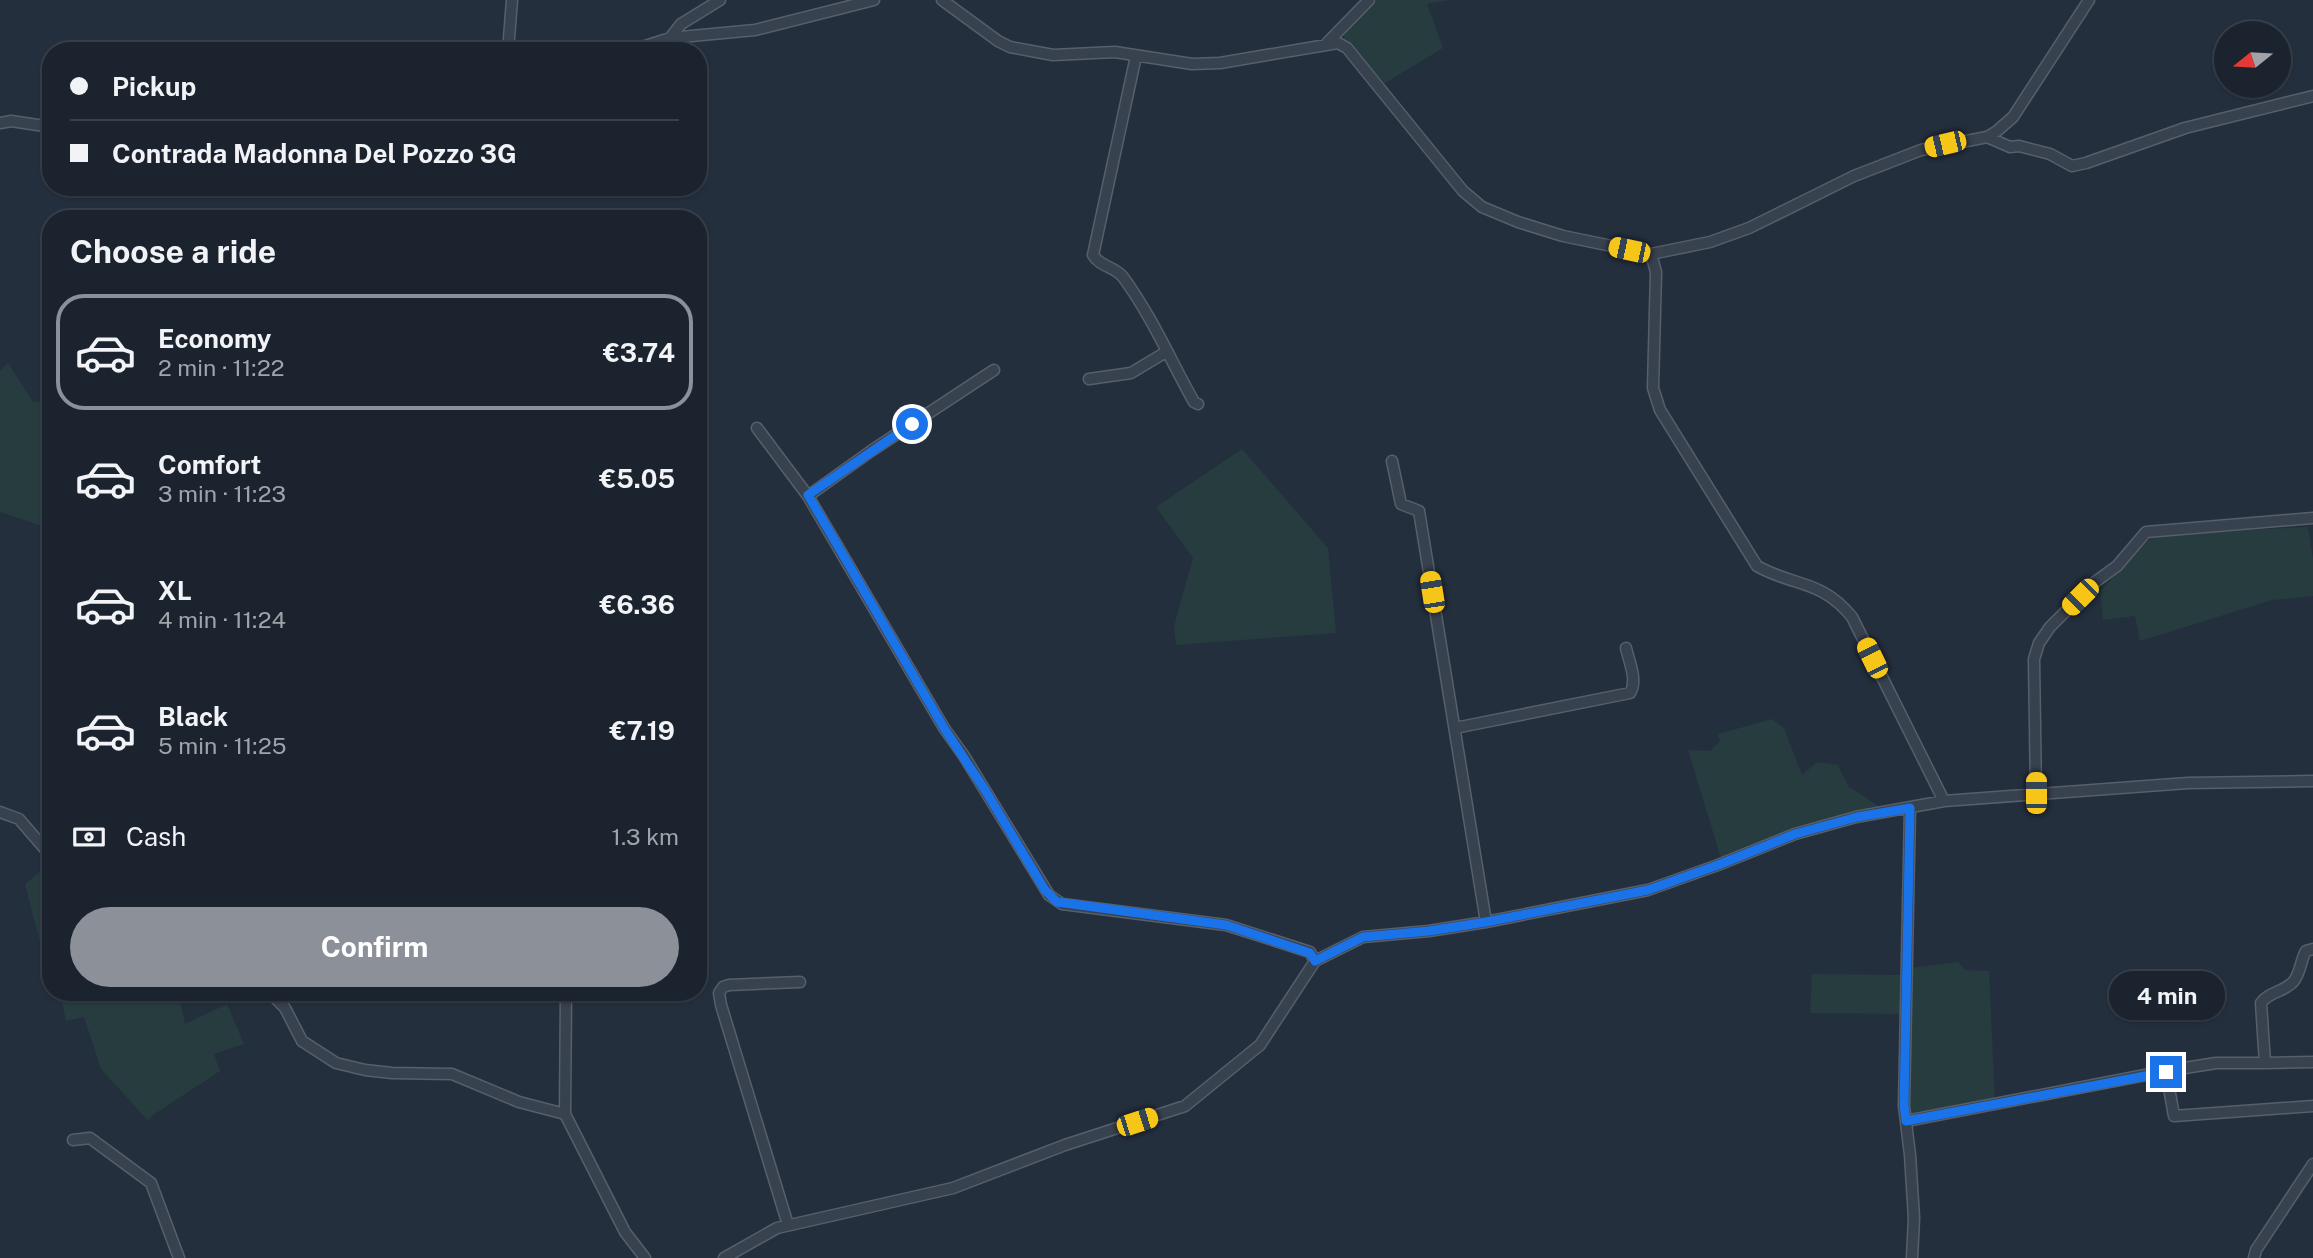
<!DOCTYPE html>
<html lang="en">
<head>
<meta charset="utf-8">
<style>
  :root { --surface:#1b232e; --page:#242b36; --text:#f1f3f6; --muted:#a0a4aa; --line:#39404a; --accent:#8c9099 }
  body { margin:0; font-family:"Public Sans",sans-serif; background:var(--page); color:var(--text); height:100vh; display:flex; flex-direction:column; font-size:26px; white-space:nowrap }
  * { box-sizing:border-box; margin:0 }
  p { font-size:23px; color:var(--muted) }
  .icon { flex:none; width:38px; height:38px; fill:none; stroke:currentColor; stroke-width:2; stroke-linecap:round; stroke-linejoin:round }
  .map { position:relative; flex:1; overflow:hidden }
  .drawer { position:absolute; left:42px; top:210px; width:665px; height:791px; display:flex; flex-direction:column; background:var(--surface); border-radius:28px; box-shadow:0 2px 5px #0004,0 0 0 2px var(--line) }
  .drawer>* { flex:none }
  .top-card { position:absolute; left:42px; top:42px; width:665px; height:154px; border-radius:28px; box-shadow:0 2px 5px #0004,0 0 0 2px var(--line); display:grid; align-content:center; height:154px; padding:0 28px; background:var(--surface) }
  .needle { width:46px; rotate:252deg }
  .tools { position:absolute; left:2214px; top:21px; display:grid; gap:14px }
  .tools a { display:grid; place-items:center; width:77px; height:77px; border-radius:50%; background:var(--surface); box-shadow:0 2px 5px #0004,0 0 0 2px var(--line); font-size:35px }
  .end { position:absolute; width:32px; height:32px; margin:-16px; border:9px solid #1a73e8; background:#fff; box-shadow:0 0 0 4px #fff }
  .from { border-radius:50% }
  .bubble { position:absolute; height:49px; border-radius:24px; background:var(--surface); box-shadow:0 2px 5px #0004,0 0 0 2px var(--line); font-size:23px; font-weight:700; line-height:49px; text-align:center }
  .car { position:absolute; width:21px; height:42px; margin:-21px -10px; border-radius:9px; box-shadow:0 0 5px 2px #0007; background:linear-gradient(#f5c518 24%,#345 0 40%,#f5c518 0 76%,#345 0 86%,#f5c518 0) }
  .top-card b { display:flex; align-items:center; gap:24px; height:66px; font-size:26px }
  .top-card b+b { border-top:2px solid var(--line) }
  .top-card i { width:18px; height:18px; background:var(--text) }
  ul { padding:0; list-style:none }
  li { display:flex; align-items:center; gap:21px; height:116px; margin:0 14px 10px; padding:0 14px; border:4px solid transparent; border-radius:28px }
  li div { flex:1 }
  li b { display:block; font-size:26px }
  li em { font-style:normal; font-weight:700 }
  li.on { border-color:var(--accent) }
  li>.icon { width:63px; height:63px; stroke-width:1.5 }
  h2 { padding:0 28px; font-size:32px; line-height:84px }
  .pay { display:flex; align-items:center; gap:18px; height:77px; padding:0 28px; font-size:26px }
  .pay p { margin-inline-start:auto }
  .cta { display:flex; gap:14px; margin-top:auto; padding:14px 28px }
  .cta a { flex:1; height:80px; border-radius:42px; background:var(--accent); color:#fff; font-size:28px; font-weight:700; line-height:80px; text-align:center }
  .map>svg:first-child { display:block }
</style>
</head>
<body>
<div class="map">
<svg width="2313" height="1258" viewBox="0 0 2313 1258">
  <rect width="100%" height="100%" fill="#242f3e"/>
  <path fill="#263c3f" d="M1377,0H1450L1427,4L1443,48L1385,83L1344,41V34Z
    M8,363L33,402L51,401V529L0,512V371Z
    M1242,449L1328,548L1336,633L1176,645L1174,626L1193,558L1156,507Z
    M2308,527L2313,559V596L2272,600L2140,641L2135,616L2103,620L2100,591L2149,540L2165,534Z
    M1772,719L1784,728L1802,775L1817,762L1838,765L1848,786L1883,809L1721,858L1688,750L1710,751L1720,741L1718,734Z
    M51,863V953L44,958L25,884Z
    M1958,962L1965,970L1989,971L1995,1102L1908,1116L1901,1014L1810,1013L1812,974L1901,975L1911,968Z
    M60,992H178L185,1024L227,1004L244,1044L214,1054L220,1071L153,1115L148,1120L153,1126L101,1069L84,1017L66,1021Z"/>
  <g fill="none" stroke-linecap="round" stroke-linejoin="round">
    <g stroke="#565f6c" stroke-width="13">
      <path id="minor" d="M942,0L998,41L1010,47L1053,55L1115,52L1192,64L1220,63L1338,43L1347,48L1463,191L1482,207L1518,222L1563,236L1651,254L1710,242L1749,228L1854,176L1885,164L1921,150L1987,137L1997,131L2013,117L2089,0
        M670,38L681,24L720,0
        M1327,43L1369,0
        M508,51L512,0
        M630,51L670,38L755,30L874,0
        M1136,56L1093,255C1100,267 1114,266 1123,277C1151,315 1171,361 1194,402L1198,404
        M0,123L11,121L51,127
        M1987,137L2010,147L2019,146L2050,154L2072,166L2086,163L2185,128L2313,96
        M1651,254L1656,272L1653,388L1660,410L1757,566C1794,587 1821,579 1852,617L1944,801
        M1089,379L1131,373L1166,352
        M757,428L808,496L944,728L964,756L1049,895L1062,904L1226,925L1310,952L1315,961
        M1392,461L1401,504L1419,511L1486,922
        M808,496L871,451L994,370
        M1455,728L1630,693C1638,680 1629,662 1626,648
        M2036,794L2034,659L2039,643L2050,627L2095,582L2117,566L2146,532L2313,518
        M1910,808L1904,1106L1910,1155L1914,1218L1912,1258
        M0,812L19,819L51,856
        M2313,949L2306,951C2300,961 2301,973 2293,982C2284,992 2268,992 2261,1003L2265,1063H2216L2166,1071L2174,1116L2313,1106
        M269,992L285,1008L302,1041L336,1063L365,1070L392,1073L452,1074L519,1102L565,1114
        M566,992L565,1114L625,1232L645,1258
        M2265,1063L2313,1062
        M1906,1121L2166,1071
        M73,1140L90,1138L151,1183L179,1258
        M788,1225L721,1005L719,993L723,987L729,985L800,982
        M724,1258L777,1228L953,1188L1065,1145L1185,1106L1260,1045L1315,961L1363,937L1429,931L1486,922L1648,890L1718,865L1795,834L1856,817L1944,801L2188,783L2313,781
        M2254,1258L2256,1250L2313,1164"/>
    </g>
    <use href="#minor" stroke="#38414e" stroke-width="10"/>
  </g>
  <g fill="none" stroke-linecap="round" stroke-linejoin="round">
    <path stroke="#1a73e8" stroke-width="9" d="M912,424L808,495L944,728L985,790L1045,890L1057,902L1226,925L1310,953L1315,961L1363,937L1429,931L1486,922L1648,890L1718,865L1795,834L1857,817L1910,808L1904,1105L1906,1121L2166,1072"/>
  </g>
</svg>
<div class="tools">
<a><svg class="needle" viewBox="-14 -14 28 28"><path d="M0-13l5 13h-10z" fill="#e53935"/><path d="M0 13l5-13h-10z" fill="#a0a4aa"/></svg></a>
</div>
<i class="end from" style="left:912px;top:424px"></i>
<i class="end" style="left:2166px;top:1072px"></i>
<div class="bubble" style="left:2109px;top:971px;width:116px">4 min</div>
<i class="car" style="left:1945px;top:144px;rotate:257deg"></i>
<i class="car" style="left:1629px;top:250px;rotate:282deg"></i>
<i class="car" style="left:1432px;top:592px;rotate:351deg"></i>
<i class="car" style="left:2080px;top:597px;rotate:225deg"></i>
<i class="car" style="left:1872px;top:658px;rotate:334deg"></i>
<i class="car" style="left:2036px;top:793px;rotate:0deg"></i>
<i class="car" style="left:1137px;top:1122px;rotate:72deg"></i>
<div class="top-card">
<b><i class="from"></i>Pickup</b>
<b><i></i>Contrada Madonna Del Pozzo 3G</b>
</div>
<section class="drawer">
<h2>Choose a ride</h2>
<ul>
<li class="on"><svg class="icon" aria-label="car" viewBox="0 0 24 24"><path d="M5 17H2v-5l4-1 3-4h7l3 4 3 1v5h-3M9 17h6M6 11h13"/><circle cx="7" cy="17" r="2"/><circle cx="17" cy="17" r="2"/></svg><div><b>Economy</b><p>2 min · 11:22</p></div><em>€3.74</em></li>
<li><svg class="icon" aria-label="car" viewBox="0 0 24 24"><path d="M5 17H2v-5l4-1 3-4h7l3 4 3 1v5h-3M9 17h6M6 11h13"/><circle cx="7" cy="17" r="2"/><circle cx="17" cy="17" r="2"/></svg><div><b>Comfort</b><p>3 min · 11:23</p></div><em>€5.05</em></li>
<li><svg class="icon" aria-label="car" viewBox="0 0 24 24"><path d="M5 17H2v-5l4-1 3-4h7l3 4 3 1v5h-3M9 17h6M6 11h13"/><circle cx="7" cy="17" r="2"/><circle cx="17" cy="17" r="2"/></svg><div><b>XL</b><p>4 min · 11:24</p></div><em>€6.36</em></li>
<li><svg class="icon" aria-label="car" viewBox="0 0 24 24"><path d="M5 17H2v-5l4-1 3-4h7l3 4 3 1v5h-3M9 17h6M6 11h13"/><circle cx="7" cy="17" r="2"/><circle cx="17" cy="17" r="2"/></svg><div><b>Black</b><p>5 min · 11:25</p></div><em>€7.19</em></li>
</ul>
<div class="pay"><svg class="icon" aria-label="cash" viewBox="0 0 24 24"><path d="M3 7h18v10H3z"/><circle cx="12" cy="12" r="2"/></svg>Cash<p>1.3 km</p></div>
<div class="cta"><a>Confirm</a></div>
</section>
</div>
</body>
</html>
